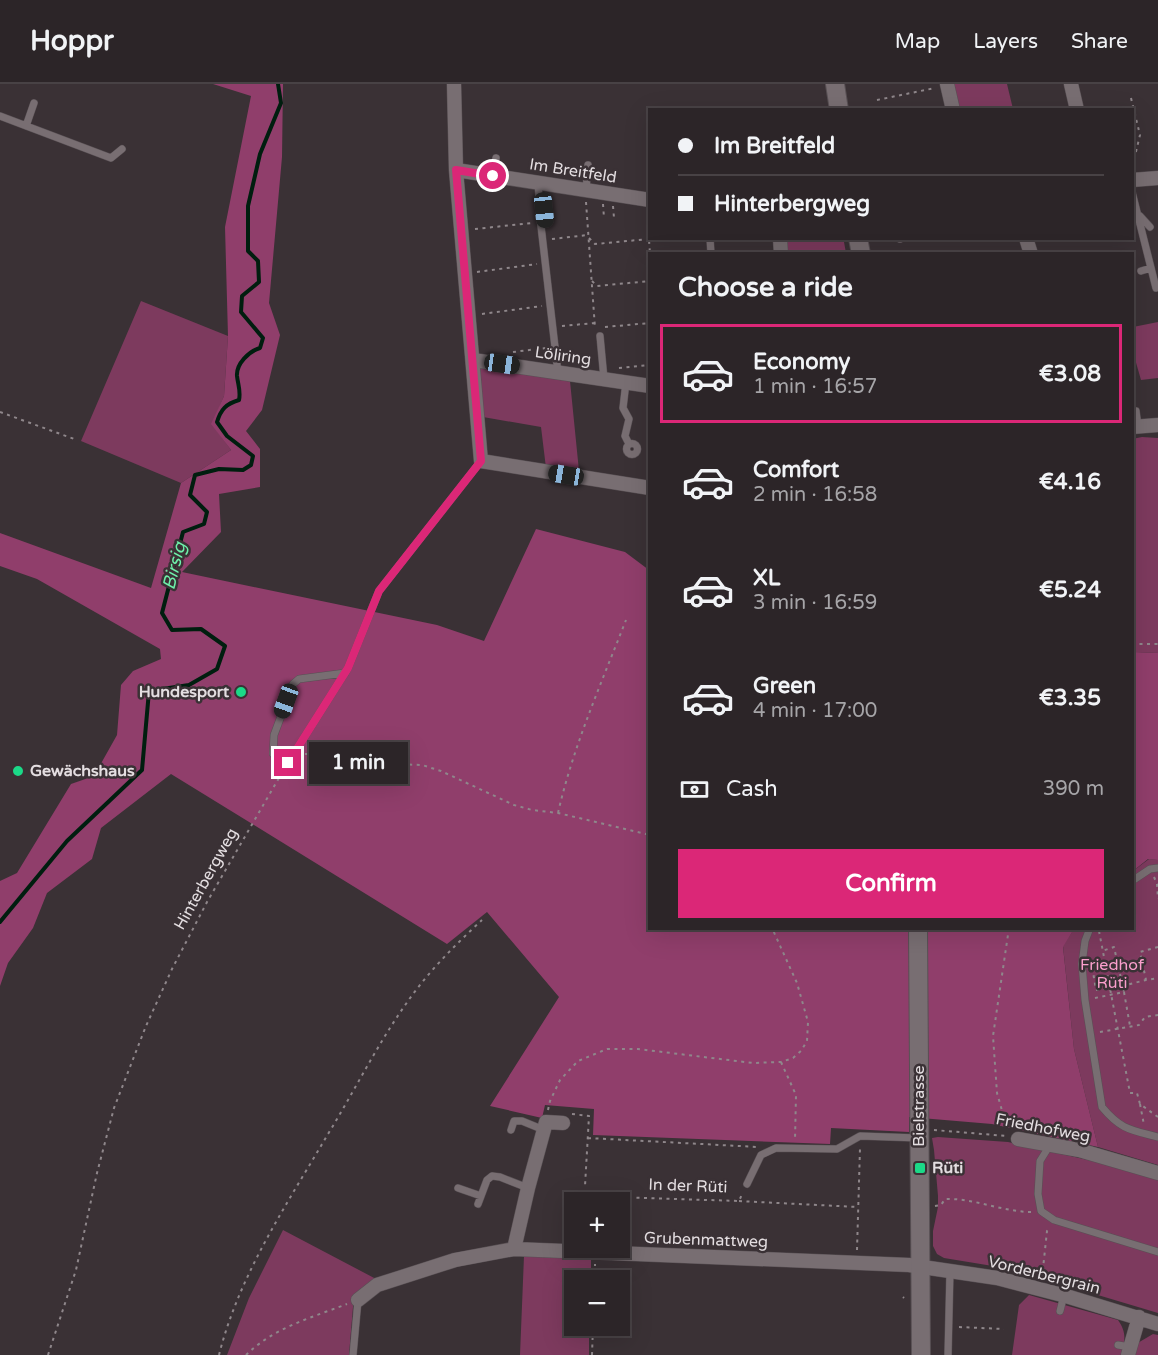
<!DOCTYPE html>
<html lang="en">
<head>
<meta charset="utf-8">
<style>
  :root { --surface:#2c2528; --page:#383134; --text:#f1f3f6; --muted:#a6a5a8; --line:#484245; --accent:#db2777 }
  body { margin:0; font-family:"Varela Round",sans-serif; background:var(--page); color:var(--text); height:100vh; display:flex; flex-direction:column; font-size:22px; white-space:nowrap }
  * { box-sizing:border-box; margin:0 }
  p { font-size:20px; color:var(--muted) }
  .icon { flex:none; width:33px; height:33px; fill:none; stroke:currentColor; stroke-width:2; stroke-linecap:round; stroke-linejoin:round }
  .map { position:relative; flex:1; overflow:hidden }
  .sheet { position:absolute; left:648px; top:168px; width:486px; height:678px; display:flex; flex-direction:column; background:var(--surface); border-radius:0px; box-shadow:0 6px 24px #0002,0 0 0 2px var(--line) }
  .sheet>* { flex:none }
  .hud { position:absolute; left:648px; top:24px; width:486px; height:132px; border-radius:0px; box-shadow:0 6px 24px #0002,0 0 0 2px var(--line); display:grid; align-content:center; height:132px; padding:0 30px; background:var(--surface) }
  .fabs { position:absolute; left:564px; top:1108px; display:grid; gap:12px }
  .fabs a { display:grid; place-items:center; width:66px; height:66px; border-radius:0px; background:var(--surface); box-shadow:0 6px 24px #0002,0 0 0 2px var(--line); font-size:30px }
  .end { position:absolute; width:27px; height:27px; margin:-14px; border:8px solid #db2777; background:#fff; box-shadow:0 0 0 3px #fff }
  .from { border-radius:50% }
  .bubble { position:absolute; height:42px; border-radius:0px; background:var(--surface); box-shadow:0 6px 24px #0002,0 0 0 2px var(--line); font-size:20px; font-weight:700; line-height:42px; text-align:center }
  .car { position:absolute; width:18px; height:36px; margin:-18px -9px; border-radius:8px; box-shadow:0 0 4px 2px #0007; background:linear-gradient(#222 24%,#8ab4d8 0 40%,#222 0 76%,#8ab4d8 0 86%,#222 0) }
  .hud b { display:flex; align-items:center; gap:21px; height:57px; font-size:22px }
  .hud b+b { border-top:2px solid var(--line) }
  .hud i { width:15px; height:15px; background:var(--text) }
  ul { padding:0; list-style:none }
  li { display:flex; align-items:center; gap:18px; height:99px; margin:0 12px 9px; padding:0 18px; border:3px solid transparent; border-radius:0px }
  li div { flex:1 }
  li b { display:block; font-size:22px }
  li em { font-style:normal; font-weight:700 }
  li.on { border-color:var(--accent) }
  li>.icon { width:54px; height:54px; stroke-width:1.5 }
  h2 { padding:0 30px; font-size:27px; line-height:72px }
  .pay { display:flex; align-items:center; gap:15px; height:66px; padding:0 30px; font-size:22px }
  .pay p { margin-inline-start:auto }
  .cta { display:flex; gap:12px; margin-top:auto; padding:12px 30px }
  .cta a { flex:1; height:69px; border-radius:0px; background:var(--accent); color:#fff; font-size:24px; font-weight:700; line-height:69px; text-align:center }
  header { display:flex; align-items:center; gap:36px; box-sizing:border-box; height:84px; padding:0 30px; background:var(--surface); border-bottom:2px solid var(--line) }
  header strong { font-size:28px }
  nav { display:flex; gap:33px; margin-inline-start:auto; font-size:21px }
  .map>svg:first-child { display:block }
</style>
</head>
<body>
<header>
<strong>Hoppr</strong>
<nav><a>Map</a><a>Layers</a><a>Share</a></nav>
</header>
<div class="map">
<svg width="1158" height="1271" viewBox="0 0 1158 1271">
  <rect width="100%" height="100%" fill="#3a3135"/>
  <path fill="#7d3a5e" d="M953,0H1007L1013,25H960Z
    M785,155H839L844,158L846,169H787Z
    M141,217L228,252L224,312L212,340L231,366L181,399L81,357Z
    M1158,238V294L1141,296L1133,268V243Z
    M480,285H489L570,297L579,387L546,384L541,343L483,333L477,293Z
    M1142,353L1158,354V569L1133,568L1132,355Z
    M1149,775L1158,776V1081L1098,1063L1074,965L1063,862L1074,845L1132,844L1133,787Z
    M938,1053L1008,1058L1106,1080L1158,1095V1229L1011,1185L944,1174L937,1170L933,1162V1147L938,1123V1112L934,1066L932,1054Z
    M283,1146L378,1196L354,1211L349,1271H227L249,1214Z
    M524,1172L591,1173V1197H574V1242H589V1271H520Z
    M1029,1211L1118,1236C1127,1249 1125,1256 1121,1271H1012L1019,1221Z
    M1153,1250L1158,1251V1271H1133L1136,1260Z"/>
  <path fill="#903e6b" d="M213,0H283L282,73L269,219L280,251L262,326L246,347L260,365V403L219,410L221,448L182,488L437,541L484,557L536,445L625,468L649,486L650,844L1074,845L1063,863L1074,965L1098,1063L992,1040L909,1033V1048L831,1044L830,1060L593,1051L594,1025L545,1021L542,1034L490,1022L559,913L487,828L447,860L171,690L101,744L92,775L47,809L33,844L8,879L0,902V797L17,789L71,700L94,692L117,651L121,601L133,587L161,575L160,565L37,495L0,482V449L151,504L181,399L231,366L211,340L224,312L228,252L225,143L251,12Z
    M1133,568L1158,569V776L1148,775L1133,787Z"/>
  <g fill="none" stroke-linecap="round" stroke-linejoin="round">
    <path stroke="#001e0f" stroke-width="4" d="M0,838L67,757L142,686L149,607L189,601L217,585L225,562L201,545L172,546L162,529L183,448L204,440L207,428L190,411L195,391L219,385L243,386L251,381L253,372L227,352L217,338C221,325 226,320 239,316C241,307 238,301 237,292C236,280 249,267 260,264L263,254L241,228L242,212L259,198L258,177L248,167V122L260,70L281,19L278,0"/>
    <g stroke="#585054" stroke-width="8">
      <path id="service" d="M0,32L111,74L122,65
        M26,42L34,19
        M493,92L496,74
        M538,98L541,142L558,289
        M586,106L588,81
        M1132,108L1156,204
        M1140,132L1150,143
        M710,154L711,170
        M900,154V155
        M1141,187L1151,184
        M600,252L604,295
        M626,298L623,324L629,335L625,352L629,360
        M1136,327L1138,342
        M626.5 365a5.5 5.5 0 1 1 11 0a5.5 5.5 0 1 1-11 0Z
        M345,589L299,595L293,600L274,651L273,670L282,677L288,679L348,584L379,507L481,377
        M1132,797L1150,785L1158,784
        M1090,844L1085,857L1082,880L1085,916L1102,1023C1121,1046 1131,1046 1158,1053
        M511,1046L514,1037H522L544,1046
        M1050,1061L1040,1077L1038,1110L1041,1127L1054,1136L1158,1168
        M747,1100L761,1071L776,1064L837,1065L860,1052L919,1054
        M458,1104L481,1112
        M585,1119V1111L604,1113L603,1119
        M478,1120L487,1096L492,1092L500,1093L528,1104
        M1060,1227L1064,1211
        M1118,1261L1130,1263
        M353,1271L358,1216
        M948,1271L950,1187"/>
    </g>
    <g stroke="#585054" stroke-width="15">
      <path id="minor" d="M454,0L456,86L481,377L650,404
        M947,0L953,26
        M1071,0L1077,26
        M456,86L650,116
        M1132,96L1158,94
        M780,154L781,170
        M1026,154L1031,170
        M473,276L650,302
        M1132,343L1158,341
        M1018,1055L1079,1066L1158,1089
        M514,1165L528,1104L546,1038L563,1039
        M358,1216L377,1201L455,1176L514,1165L909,1181L997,1194L1066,1212L1158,1240
        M1128,1271L1139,1233"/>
    </g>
    <g stroke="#585054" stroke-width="20">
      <path id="secondary" d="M835,0L839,26
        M858,154L861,170
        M918,844L921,1271"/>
    </g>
    <path stroke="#8f878b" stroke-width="2" stroke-dasharray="3 4.5" stroke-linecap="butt" d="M1131,14L1140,51L1133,80V84
      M877,16L935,4
      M586,118L595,244
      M603,120L604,134
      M613,122L614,134
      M647,127L650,170
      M475,145L532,139
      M589,154L595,160L649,155
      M552,155L588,151
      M650,180V194
      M477,188L537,180
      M592,197L597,202L650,197
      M482,230L542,222
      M562,242L595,239
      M605,243L650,239
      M513,268L546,264
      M619,284L650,281
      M0,328L77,356
      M1132,560H1158
      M305,670H326L368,675L394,680L422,681L441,687L514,721L532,726L558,729L650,751
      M558,729C573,663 601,600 626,536
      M1154,793L1157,800L1158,815
      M1009,844L993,952L997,1009L1003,1030L1012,1044
      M1099,847L1130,1009H1137L1140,1020L1158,1033
      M1158,863L1140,868L1146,896L1158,894
      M1105,880L1092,882L1096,906L1109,904
      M1122,902L1146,896
      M1124,908L1130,942
      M1095,914L1124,908L1114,863L1102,867
      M1100,948L1139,941L1145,933L1158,931
      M781,978L796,1011L795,1056
      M1140,1020L1144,1041
      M548,1026L550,1017L560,996L578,977L607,965H638L753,979L781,978L793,974L801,967L807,957L808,938L797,899L772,844
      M572,1030L589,1032L585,1102
      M934,1046L1006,1052
      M588,1054L758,1063
      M614,1113L739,1117L743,1108
      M739,1117L858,1123
      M935,1122L941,1121L945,1115C975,1114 1002,1128 1032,1128
      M857,1166L860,1064
      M1042,1194L1047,1147L1050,1143
      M595,1197V1180
      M903,1213L904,1214
      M959,1243L1004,1245
      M48,1271L76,1186L97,1089L114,1024L146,942L172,885L207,818L283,687
      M219,1271C239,1191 287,1120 328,1050C355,1006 378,959 408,917C429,887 455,861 482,836
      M246,1271C273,1244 313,1233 347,1220
      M592,1271L593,1242"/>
    <use href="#service" stroke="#786e72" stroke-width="7"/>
    <use href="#minor" stroke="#786e72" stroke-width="14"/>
    <use href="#secondary" stroke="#786e72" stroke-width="18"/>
  </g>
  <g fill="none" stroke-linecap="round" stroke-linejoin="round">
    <path stroke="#db2777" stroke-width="8" d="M288,679L348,584L379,507L481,377L456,86L493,92"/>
  </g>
  <g fill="#1bd988" stroke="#3a3135" stroke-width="2">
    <circle cx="241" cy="608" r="6"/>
    <circle cx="18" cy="687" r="6"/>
    <rect x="914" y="1078" width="12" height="12" rx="3"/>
  </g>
  <g text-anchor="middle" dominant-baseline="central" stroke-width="5" stroke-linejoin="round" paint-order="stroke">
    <g font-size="16" fill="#e4dee1" stroke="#3a3135">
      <text transform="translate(573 87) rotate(9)">Im Breitfeld</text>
      <text transform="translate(563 272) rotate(8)">Löliring</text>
      <text transform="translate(206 795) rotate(-61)">Hinterbergweg</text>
      <text transform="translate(919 1022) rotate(-90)">Bielstrasse</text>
      <text transform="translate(1043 1044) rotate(11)">Friedhofweg</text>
      <text transform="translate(688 1102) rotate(2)">In der Rüti</text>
      <text transform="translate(706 1156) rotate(2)">Grubenmattweg</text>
      <text transform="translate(1044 1191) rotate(14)">Vorderbergrain</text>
    </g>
    <g font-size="16" font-weight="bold" fill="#e4dee1" stroke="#3a3135" text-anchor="start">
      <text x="229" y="608" text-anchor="end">Hundesport</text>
      <text x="30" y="687">Gewächshaus</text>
      <text x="932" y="1084">Rüti</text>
    </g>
    <g font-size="16" fill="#fb9fcd" stroke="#3a3135">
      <text x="1112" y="881">Friedhof<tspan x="1112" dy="18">Rüti</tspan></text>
    </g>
    <g font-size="18" font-style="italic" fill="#6ef0aa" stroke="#3a3135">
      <text transform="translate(174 482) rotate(-76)">Birsig</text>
    </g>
  </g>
</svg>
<div class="fabs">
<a>+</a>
<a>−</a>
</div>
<i class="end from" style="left:493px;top:92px"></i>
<i class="end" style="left:288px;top:679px"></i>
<div class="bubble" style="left:309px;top:658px;width:99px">1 min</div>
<i class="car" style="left:544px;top:126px;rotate:174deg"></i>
<i class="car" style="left:502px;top:280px;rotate:98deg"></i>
<i class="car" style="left:566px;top:391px;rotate:279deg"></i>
<i class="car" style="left:286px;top:617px;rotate:200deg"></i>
<div class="hud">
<b><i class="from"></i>Im Breitfeld</b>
<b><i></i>Hinterbergweg</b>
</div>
<section class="sheet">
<h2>Choose a ride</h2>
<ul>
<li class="on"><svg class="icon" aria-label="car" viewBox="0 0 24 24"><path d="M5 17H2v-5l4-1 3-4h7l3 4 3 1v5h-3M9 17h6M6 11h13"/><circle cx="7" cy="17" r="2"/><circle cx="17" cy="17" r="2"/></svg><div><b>Economy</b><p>1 min · 16:57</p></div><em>€3.08</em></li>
<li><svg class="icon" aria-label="car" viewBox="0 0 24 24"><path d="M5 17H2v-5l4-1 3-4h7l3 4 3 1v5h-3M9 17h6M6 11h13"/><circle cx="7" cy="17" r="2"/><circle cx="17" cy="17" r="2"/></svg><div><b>Comfort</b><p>2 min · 16:58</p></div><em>€4.16</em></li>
<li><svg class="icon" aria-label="car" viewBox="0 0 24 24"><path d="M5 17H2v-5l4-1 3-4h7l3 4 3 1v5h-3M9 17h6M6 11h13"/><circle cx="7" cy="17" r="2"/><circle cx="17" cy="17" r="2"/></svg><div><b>XL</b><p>3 min · 16:59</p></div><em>€5.24</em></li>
<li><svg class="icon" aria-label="car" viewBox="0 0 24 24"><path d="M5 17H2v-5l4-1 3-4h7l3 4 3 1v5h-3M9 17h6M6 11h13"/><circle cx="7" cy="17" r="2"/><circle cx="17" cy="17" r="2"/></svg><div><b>Green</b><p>4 min · 17:00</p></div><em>€3.35</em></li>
</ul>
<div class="pay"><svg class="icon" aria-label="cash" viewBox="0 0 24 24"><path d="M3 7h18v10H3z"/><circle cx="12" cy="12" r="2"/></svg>Cash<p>390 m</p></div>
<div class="cta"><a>Confirm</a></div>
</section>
</div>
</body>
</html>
